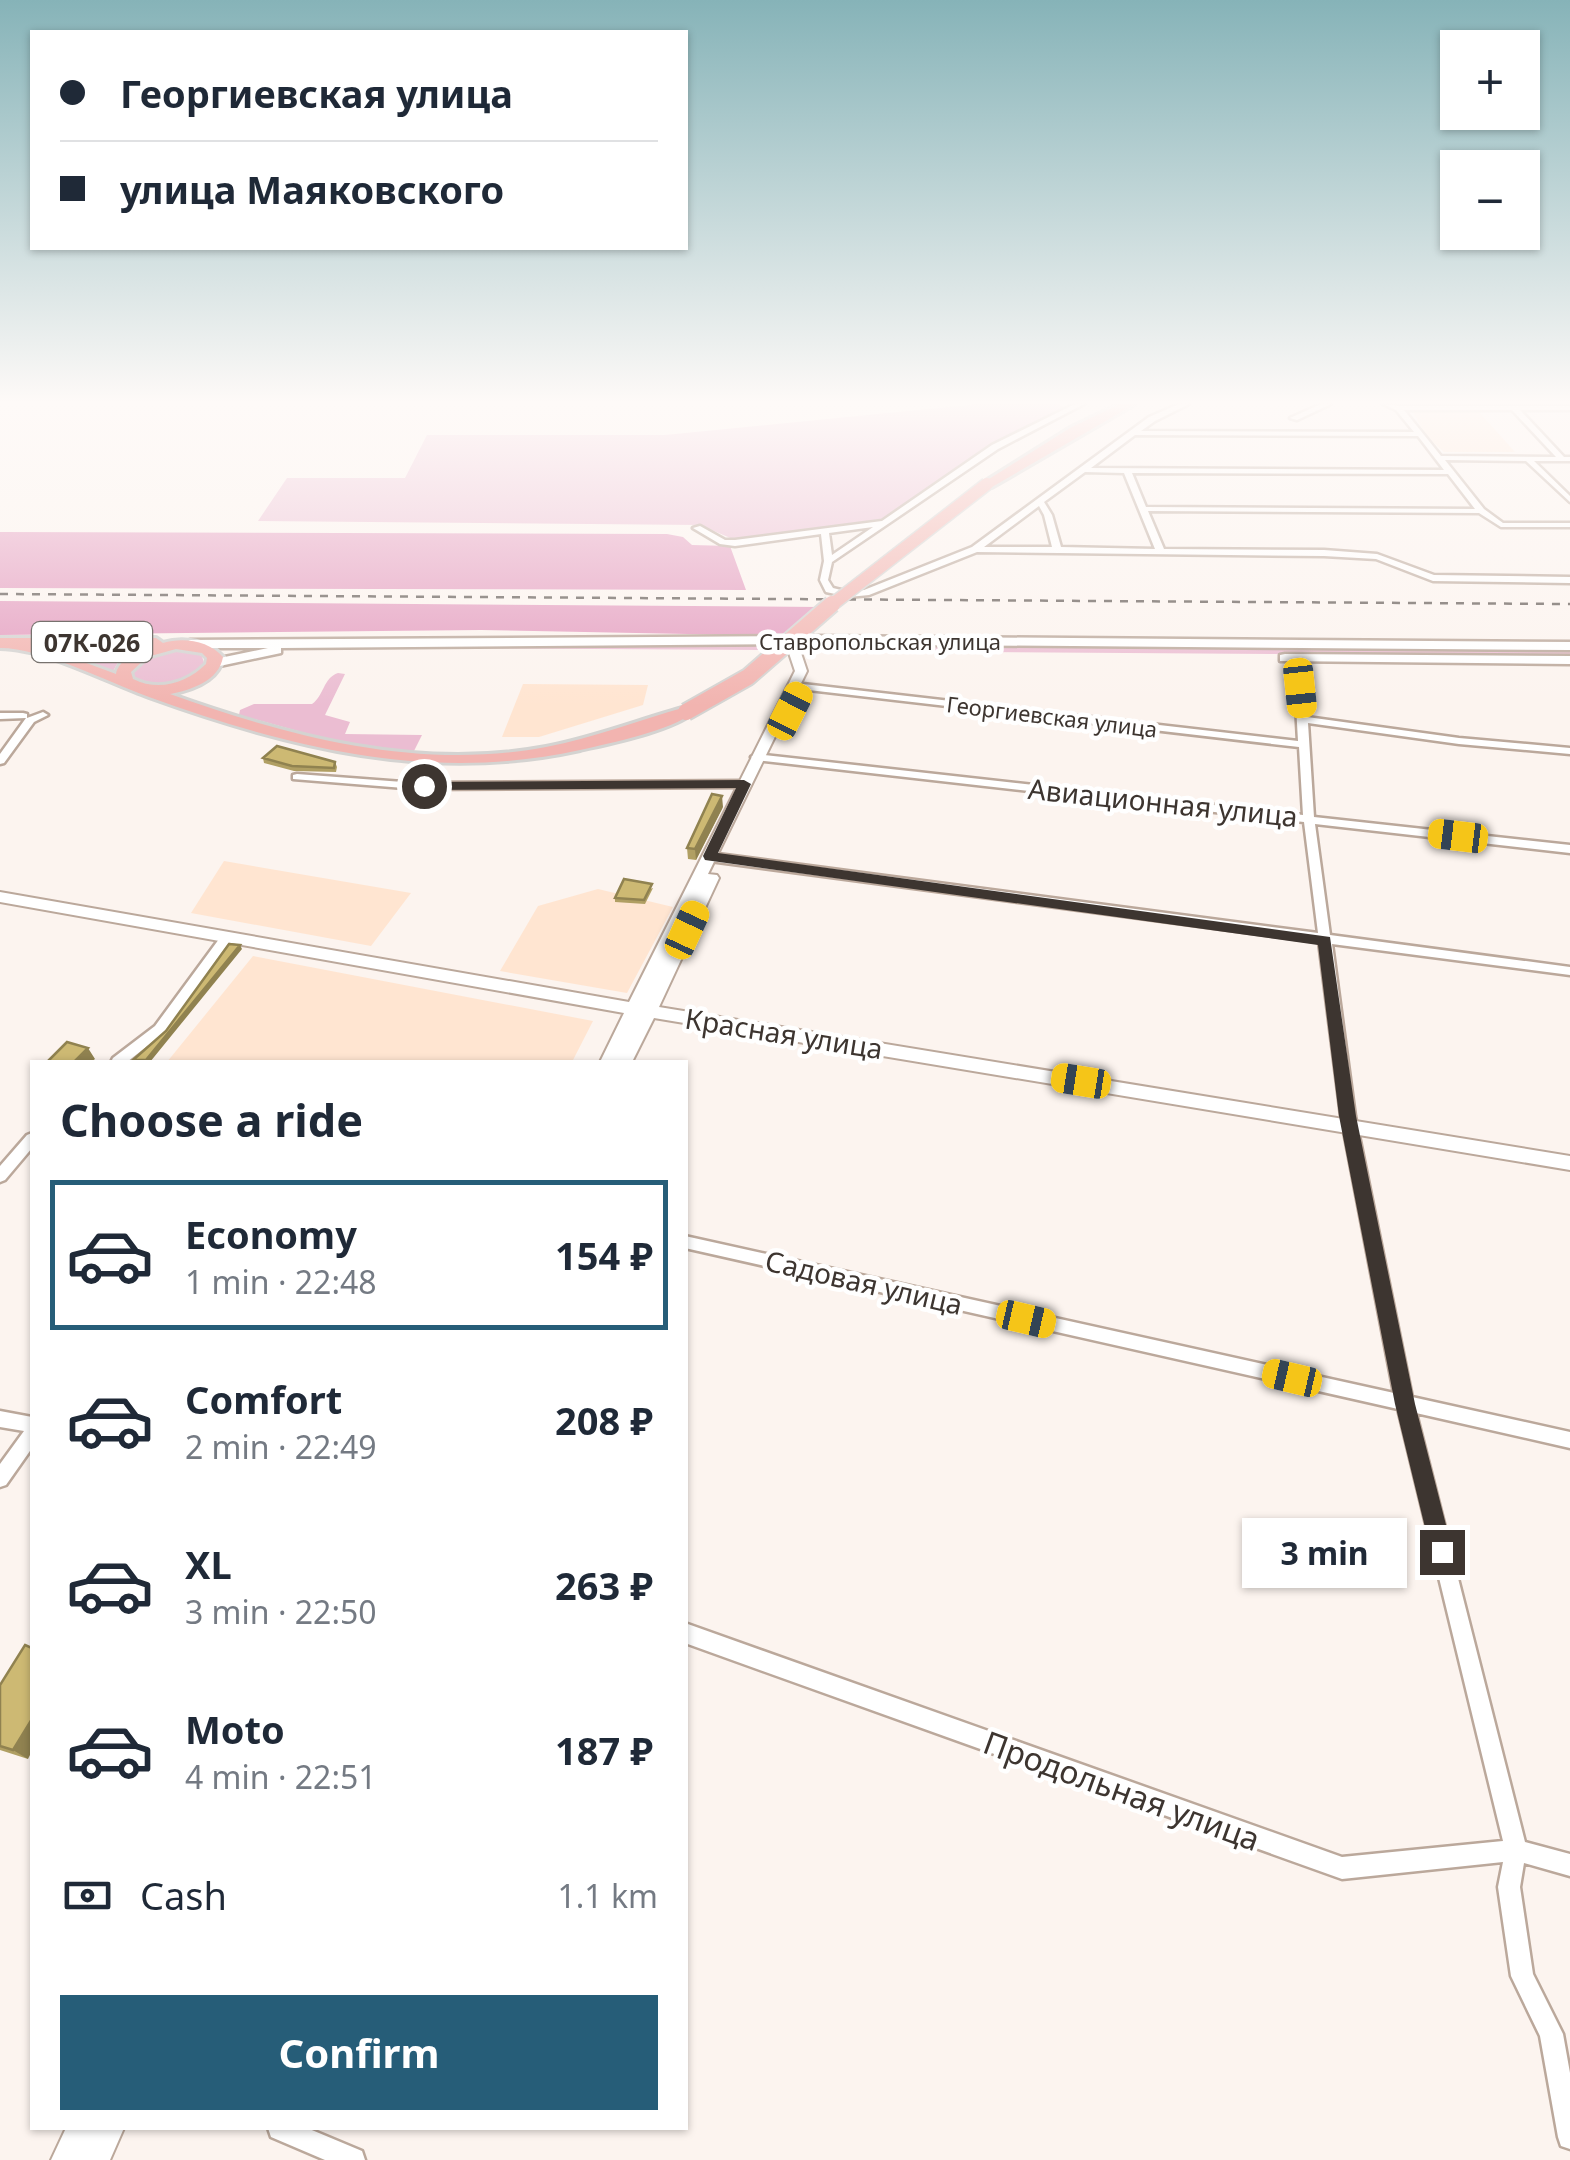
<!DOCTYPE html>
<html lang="en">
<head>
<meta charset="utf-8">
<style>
  :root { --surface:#fff; --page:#f2f2f3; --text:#1f2937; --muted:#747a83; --line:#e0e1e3; --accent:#265d78 }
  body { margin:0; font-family:"Noto Sans",sans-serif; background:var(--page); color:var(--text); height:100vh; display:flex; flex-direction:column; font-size:38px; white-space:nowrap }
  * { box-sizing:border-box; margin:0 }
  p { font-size:32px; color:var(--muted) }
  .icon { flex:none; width:55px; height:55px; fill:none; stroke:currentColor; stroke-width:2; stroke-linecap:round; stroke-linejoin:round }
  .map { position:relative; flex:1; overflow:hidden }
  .side { position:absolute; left:30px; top:1060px; width:658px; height:1070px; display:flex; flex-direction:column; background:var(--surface); border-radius:0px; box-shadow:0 2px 8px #0004 }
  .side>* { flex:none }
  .top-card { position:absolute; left:30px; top:30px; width:658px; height:220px; border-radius:0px; box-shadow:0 2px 8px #0004; display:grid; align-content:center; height:220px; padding:0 30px; background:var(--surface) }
  .controls { position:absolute; left:1440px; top:30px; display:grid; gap:20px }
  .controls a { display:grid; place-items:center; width:100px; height:100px; border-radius:0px; background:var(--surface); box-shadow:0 2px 8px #0004; font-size:50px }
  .end { position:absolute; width:45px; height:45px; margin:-22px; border:12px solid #3d3530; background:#fff; box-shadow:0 0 0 5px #fff }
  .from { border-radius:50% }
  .bubble { position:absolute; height:70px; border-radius:0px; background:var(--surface); box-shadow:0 2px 8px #0004; font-size:32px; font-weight:700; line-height:70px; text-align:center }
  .car { position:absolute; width:30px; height:60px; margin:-30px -15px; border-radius:12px; box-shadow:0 0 8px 2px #0007; background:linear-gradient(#f5c518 24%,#345 0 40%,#f5c518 0 76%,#345 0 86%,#f5c518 0) }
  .top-card b { display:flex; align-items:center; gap:35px; height:95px; font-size:38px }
  .top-card b+b { border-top:2px solid var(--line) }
  .top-card i { width:25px; height:25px; background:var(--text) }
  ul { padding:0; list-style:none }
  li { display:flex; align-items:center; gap:30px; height:150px; margin:0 20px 15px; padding:0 10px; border:5px solid transparent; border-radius:0px }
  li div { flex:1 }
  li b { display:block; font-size:38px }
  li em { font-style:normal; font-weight:700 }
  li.current { border-color:var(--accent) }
  li>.icon { width:90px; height:90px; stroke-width:1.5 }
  h2 { padding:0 30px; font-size:45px; line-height:120px }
  .pay { display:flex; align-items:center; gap:25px; height:110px; padding:0 30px; font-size:38px }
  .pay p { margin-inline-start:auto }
  .cta { display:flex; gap:20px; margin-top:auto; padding:20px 30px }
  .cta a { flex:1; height:115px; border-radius:0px; background:var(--accent); color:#fff; font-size:40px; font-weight:700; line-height:115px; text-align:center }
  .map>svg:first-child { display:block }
</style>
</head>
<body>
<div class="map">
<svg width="1570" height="2160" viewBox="0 0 1570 2160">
  <rect width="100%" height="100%" fill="#fcf4ef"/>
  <path fill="#ffe5d1" d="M1413,412H1479L1515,452H1444L1427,437Z
    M523,684L648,685L643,705L539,737H502Z
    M224,861L411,893L371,946L191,913Z
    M598,889L673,907L627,993L500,971L538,906Z
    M253,956L593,1021L572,1062H167Z"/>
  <path fill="#ebbdd2" d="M978,404H1057L1064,407L990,445L888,518L735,540L700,525L258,521L287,478H405L427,435H665Z
    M233,643L762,646L761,650L231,647Z
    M830,645L1570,650V656L830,651Z
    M50,648H137L139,650L120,659L112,673L47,651Z
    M183,648L202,656L204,663L188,678L174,683L144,684L130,674L140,659Z
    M338,673L345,674L325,715L350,722L345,734L422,735L414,751L356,747L239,715L240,710L254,704H312C324,696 323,678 338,673Z"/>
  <path fill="#e49ec0" d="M0,532L667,534L683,537L692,545L730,546L746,590L0,588Z
    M0,601L821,607L788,636L481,630L0,635Z"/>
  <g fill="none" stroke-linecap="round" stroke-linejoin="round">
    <g stroke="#bba89b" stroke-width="5">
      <path id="minor" d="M1075,404H1084L998,449L832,562L828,580L833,588L849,592L864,590L972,547L1149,417L1179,404H1189L1155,421L1141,431L1414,432L1396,410L1383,404L1399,406H1570V410H1520L1564,457H1570V461H1534L1570,496V502L1526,461L1445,460L1484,509L1503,523H1570V527H1501L1479,513L1148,511L1164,549L1324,550L1377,554L1434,575L1570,577V583L1433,581L1376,559L1324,556L977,552L869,595L849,597L826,592L820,580L824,561L821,534L735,546L720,544L693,528L700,526L725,540H735L882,521L992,445ZM1404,410H1512L1556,457L1441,456ZM1135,435L1418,436L1444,470L1091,468ZM1085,472L1124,473L1155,549L1061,547L1052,515L1044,502ZM1132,473L1448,474L1475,509L1146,507ZM1039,506L1044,515L1052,547H984ZM873,527L832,555L829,533Z
        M1321,404H1331L1297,420L1290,418Z
        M803,684L1298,741L1295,688L1300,685L1305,688L1307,717L1459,738L1570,748V754L1459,744L1308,723L1314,817L1570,845V853L1315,824L1330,935L1570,967V975L1332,944L1355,1116L1412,1397L1570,1432V1448L1416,1413L1525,1842L1570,1854V1876L1524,1863L1520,1887L1533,1974L1563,2034L1570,2073V2149L1561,2146L1558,2137L1540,2036L1511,1976L1498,1887L1503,1862L1342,1879L685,1643V1623L1342,1857L1503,1841L1398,1409L685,1248V1236L1394,1393L1341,1116L1319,942L710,861L704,857L710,853L1318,933L1304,822L756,760L751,757L756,754L1303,815L1299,747L800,689V685Z
        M43,712L48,715L34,722L4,763L0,764V754L26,718L0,719V713H23L27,714V718Z
        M297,774L416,783L744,781L749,784L744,787L416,789L293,779V775Z
        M226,934L232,938L230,941L165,1032L127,1062H111L113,1058L155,1026L222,935Z
        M32,1133V1148L5,1180L0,1182V1166L27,1135Z
        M0,1411L32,1417V1448L6,1485L0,1487V1464L24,1431L0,1427Z
        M268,2128H307L362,2151L365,2160H325L271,2137Z"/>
    </g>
    <g stroke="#bba89b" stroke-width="4">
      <path id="tertiary" d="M799,636L805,640L801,653L807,671L708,874L717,875L719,878L659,1007L1570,1156V1170L654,1018L632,1062H600L624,1013L0,902V892L629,1002L795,671L789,653L793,640Z
        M66,2128H124L110,2160H51Z"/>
    </g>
    <g stroke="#bba89b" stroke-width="5">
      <path id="secondary" d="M812,636L1570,642V650L812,644L281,648V653L215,667L208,663L210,660L268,648H190L183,644L190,640Z
        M1285,654L1570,656V664L1280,661V655Z"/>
    </g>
    <g stroke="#d4d3d1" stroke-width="6">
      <path id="primary" d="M1120,404H1135L992,487L981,484L1070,428Z
        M0,638H156L163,643C184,637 209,641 223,657C219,681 191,690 170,694C290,737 418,771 546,747C594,738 639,720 686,707L694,712C671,731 610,743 580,750C430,783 290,748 149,697C105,681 43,648 0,648ZM46,648H146C134,651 118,662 116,674ZM176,649L202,653L207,658L206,664C187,683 159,692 133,679L131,672L147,657Z"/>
    </g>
    <use href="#minor" fill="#fff" fill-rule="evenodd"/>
    <use href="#tertiary" fill="#fff" fill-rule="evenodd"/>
    <use href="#secondary" fill="#fff" fill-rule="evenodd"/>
    <use href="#primary" fill="#f2b4b0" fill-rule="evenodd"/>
    <path stroke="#615954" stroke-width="2.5" stroke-dasharray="8 8" stroke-linecap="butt" d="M0,594L1570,604"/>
    <g stroke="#d4d3d1" stroke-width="15" stroke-linecap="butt">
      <path id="primary-bridge-far1" d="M829,607L987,484"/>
    </g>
    <g stroke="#d4d3d1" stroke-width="20" stroke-linecap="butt">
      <path id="primary-bridge" d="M686,712L748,677L832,604"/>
    </g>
    <use href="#primary-bridge-far1" stroke="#f2b4b0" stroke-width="12"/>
    <use href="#primary-bridge" stroke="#f2b4b0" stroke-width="16"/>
  </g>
  <path fill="#b09f63" d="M263,758L335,762L337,767L336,772L294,771L264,763Z
    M723,807L696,860L688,859L687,848Z
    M653,888L645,904L615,902V898Z
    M0,1685L28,1759L0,1750Z"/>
  <path fill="#908250" d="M722,796L723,807L696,860L695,849Z
    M240,945L242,949L150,1062H147L146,1060Z
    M88,1048L95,1059L91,1062H74Z
    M32,1719V1751L28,1759L13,1750Z"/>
  <path fill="#cdb973" stroke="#908250" stroke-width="2.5" d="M277,746L335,762L334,768L292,766L263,758Z
    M712,794L722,796L695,849L687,848Z
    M624,879L652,884L644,900L615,898Z
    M229,944L240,945L146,1060H133L166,1031Z
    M67,1042L88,1048L74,1062H47Z
    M25,1645L32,1648V1719L13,1750L0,1746V1685Z"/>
  <linearGradient id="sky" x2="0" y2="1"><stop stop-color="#86b3b8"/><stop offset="0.57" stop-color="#fefaf8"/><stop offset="1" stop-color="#fefaf8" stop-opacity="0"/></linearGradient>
  <rect width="1570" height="706" fill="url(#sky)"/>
  <path fill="#3d3530" d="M744,780L751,784L718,853L1330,937L1356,1116L1415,1404L1453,1552L1450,1560L1442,1563L1434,1560L1431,1552L1395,1404L1339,1116L1318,945L705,860L703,856L736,788L424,790L418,786L424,782Z"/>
  <g text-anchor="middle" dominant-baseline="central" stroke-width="9" stroke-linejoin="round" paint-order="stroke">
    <g font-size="22" fill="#3d3530" stroke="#fff">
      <text x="880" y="641">Ставропольская улица</text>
      <text transform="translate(1052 716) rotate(7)">Георгиевская улица</text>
    </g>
    <rect fill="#fff" stroke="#77726e" stroke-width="2.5" x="32" y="622" width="120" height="40" rx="8"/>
    <g font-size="25" font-weight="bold" fill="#3d3530">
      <text x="92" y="642">07К-026</text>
    </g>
    <g font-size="28" fill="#3d3530" stroke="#fff">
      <text transform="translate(1163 802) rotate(6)">Авиационная улица</text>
      <text transform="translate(784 1033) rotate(9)">Красная улица</text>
      <text transform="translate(864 1282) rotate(13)">Садовая улица</text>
    </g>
    <g font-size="32" fill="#3d3530" stroke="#fff">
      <text transform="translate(1122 1790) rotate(20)">Продольная улица</text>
    </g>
  </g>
</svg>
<div class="controls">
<a>+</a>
<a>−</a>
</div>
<i class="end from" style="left:424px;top:786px"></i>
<i class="end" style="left:1442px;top:1552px"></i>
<div class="bubble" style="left:1242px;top:1518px;width:165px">3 min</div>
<i class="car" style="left:1300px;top:688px;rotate:174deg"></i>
<i class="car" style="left:790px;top:711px;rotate:27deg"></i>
<i class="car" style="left:1458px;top:836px;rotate:277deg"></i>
<i class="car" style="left:687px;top:930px;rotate:25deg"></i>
<i class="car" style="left:1081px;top:1081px;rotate:279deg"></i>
<i class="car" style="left:1026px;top:1319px;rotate:103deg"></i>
<i class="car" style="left:1292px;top:1378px;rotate:283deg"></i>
<div class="top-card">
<b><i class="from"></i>Георгиевская улица</b>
<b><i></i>улица Маяковского</b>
</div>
<section class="side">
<h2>Choose a ride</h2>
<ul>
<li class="current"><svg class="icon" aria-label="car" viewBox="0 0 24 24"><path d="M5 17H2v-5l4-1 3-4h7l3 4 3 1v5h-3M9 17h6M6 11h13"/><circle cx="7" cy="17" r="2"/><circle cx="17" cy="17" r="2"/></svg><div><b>Economy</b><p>1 min · 22:48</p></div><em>154 ₽</em></li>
<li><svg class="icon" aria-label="car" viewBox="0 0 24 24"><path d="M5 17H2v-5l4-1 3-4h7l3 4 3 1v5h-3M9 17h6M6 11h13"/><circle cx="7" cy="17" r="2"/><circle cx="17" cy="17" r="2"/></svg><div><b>Comfort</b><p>2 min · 22:49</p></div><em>208 ₽</em></li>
<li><svg class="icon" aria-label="car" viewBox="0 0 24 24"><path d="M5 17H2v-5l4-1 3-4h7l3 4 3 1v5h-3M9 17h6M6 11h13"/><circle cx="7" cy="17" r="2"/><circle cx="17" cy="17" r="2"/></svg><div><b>XL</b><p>3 min · 22:50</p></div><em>263 ₽</em></li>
<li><svg class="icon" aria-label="car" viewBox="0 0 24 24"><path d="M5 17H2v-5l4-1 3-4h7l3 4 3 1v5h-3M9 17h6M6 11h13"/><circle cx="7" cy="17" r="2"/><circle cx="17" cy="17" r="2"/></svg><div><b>Moto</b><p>4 min · 22:51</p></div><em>187 ₽</em></li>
</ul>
<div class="pay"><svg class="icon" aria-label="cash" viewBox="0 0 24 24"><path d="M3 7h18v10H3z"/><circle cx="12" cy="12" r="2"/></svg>Cash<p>1.1 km</p></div>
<div class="cta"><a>Confirm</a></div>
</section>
</div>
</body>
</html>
